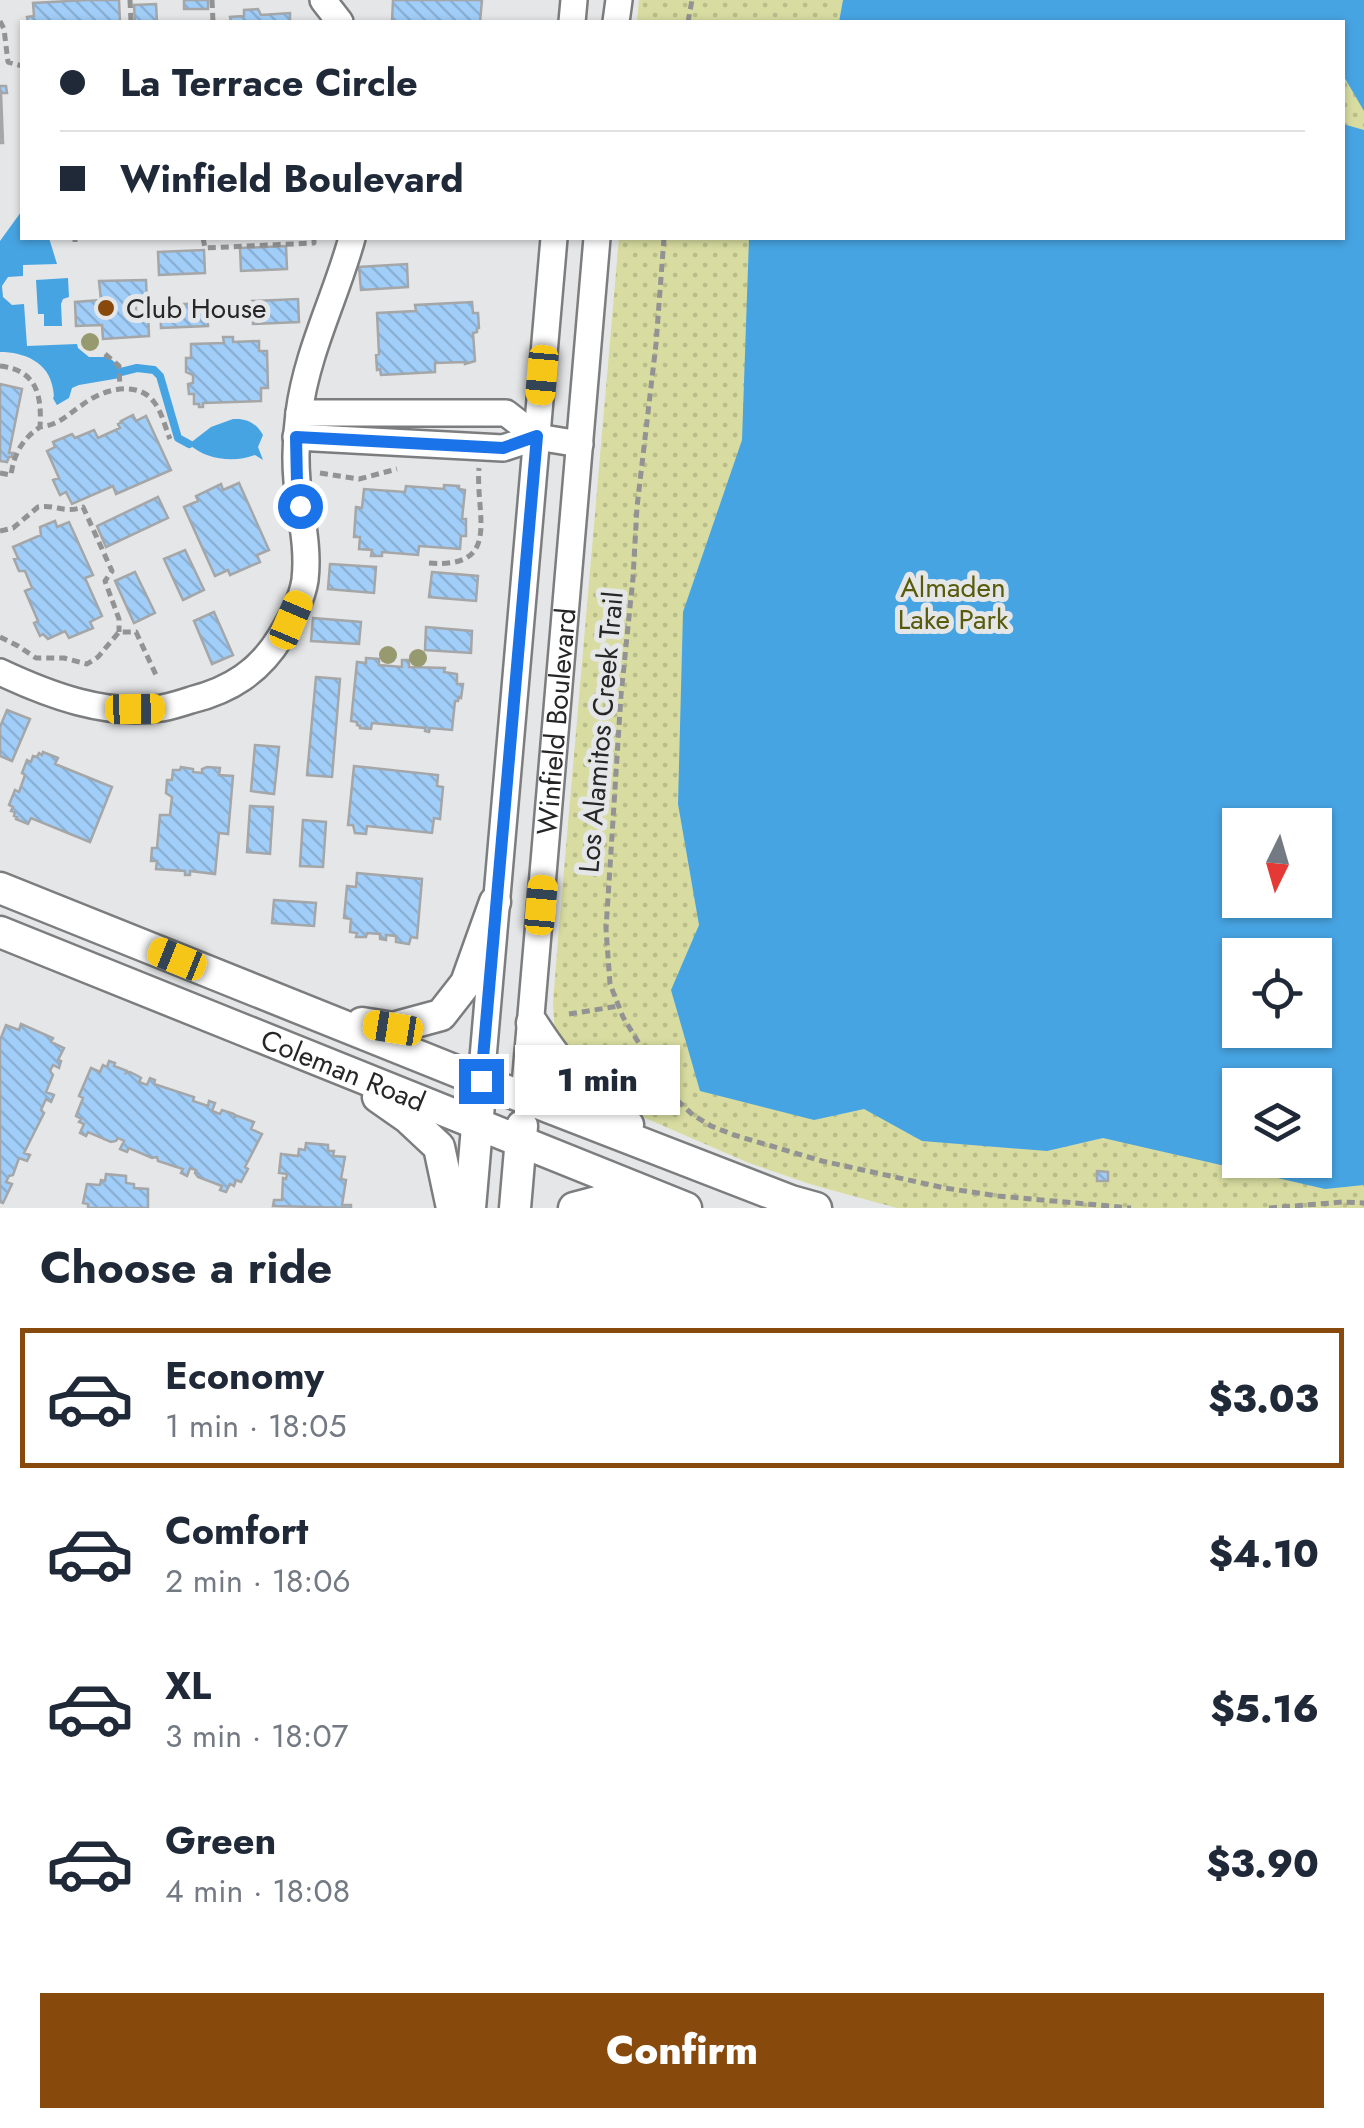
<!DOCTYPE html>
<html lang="en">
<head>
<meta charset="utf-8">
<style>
  :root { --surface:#fff; --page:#f2f2f3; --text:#1f2937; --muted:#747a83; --line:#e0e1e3; --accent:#88490d }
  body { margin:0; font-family:Jost,sans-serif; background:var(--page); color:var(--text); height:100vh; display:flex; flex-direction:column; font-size:38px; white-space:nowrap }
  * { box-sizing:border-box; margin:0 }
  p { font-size:32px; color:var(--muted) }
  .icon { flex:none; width:55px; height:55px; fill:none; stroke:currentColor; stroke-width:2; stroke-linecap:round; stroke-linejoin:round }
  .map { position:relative; height:1208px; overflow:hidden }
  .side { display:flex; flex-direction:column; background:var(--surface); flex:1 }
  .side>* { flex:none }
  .guide { position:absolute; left:20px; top:20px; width:1325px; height:220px; border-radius:0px; box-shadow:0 2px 8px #0004; display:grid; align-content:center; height:220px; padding:0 40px; background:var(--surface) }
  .needle { width:65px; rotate:185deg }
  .controls { position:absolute; left:1222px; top:808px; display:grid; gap:20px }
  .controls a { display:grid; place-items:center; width:110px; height:110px; border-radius:0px; background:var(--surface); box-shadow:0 2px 8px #0004; font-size:50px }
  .end { position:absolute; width:45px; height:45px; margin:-22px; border:12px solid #1a73e8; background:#fff; box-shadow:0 0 0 5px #fff }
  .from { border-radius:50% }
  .bubble { position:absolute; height:70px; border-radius:0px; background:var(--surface); box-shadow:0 2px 8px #0004; font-size:32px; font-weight:800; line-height:70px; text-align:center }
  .car { position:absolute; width:30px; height:60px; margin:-30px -15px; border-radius:12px; box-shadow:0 0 8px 2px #0007; background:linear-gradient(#f5c518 24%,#345 0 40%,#f5c518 0 76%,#345 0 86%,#f5c518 0) }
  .guide b { display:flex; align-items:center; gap:35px; height:95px; font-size:38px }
  .guide b+b { border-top:2px solid var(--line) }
  .guide i { width:25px; height:25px; background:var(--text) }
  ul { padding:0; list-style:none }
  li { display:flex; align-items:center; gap:30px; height:140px; margin:0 20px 15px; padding:0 20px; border:5px solid transparent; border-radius:0px }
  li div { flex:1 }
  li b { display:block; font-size:38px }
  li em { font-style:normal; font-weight:800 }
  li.active { border-color:var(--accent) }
  li>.icon { width:90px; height:90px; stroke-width:1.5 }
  h2 { padding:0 40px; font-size:45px; line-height:120px }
  .action { display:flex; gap:20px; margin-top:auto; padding:20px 40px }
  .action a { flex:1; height:115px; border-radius:0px; background:var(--accent); color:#fff; font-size:40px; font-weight:800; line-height:115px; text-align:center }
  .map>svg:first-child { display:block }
</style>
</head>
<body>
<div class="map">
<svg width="1364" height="1208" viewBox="0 0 1364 1208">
  <defs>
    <pattern id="green-dots" width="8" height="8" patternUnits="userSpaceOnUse" patternTransform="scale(2.5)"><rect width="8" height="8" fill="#d8dca0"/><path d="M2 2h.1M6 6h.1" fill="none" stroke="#b9bd8a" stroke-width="1.8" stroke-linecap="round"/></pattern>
    <pattern id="building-back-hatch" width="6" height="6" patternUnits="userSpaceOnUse" patternTransform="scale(2.5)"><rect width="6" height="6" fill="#a1cef8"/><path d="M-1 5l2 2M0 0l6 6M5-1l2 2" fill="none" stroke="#8ab1d5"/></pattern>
  </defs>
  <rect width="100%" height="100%" fill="#e5e6e7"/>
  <path fill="url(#green-dots)" fill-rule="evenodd" d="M639,0H1364V1208H897L813,1185L749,1163L615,1105L603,1098L555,1033L553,1004L558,939L619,238H1342V22H637ZM1240,825H1315V900H1240ZM1240,955H1315V1030H1240ZM1240,1085H1315V1160H1240Z"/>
  <path fill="#47a4e2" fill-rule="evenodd" d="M843,0H1364V111L1343,75L1342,22H839Z
    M1343,124L1364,130V1185L1325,1189L1103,1138L1047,1151L922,1141L864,1109L814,1120L700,1091L671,990L699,925L678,804L683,612L742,440L749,238H1342ZM1240,825H1315V900H1240ZM1315,955V1030H1240V955ZM1315,1085V1160H1240V1085Z
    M22,206V238H49L57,264L23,265V276L8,277L2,286L3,297L12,305L24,304L27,346L77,344L78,348L89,357H105V354L119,366L120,378L79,385L72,388L69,398L57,405C49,391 56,405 53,389C49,362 24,352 0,352V241L21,212Z
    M68,278L69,297L63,299L61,304L62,326H44V314H38L36,280Z
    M233,419C247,418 256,423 263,435L258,447L263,460L255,455C234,463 206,460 189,444L211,427Z"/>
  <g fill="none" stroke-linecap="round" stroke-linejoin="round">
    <path stroke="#47a4e2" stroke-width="8" d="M121,372L137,368L154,370L160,376L178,438L189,444"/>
  </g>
  <path fill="url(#building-back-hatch)" stroke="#a5a6a7" stroke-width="2.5" d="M87,0H119L120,22H28L27,17L34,16L33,3Z
    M184,0H208V9H184Z
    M393,0H482L480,22H392Z
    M156,4L157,22H135L134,5Z
    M258,9L261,15L290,13V22H231L230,17L244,16V10Z
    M0,86H6L7,93H1L3,143H0Z
    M286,246L287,269L241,271L240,248Z
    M204,250L205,273L159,275L158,252Z
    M407,264L408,287L361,290L359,267Z
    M146,280L147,304L136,305V312H148L149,336L103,339L102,325L76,326L75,302L101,300L99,281Z
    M298,299L299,322L253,324L252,301Z
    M472,302L473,313H478L479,328L477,329V332L473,333L475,361L465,364V362L435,363V372L381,375L380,369L377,370L376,355L379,354L377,313L416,311L415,305Z
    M207,303L208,326L161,328L160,305Z
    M223,337H233V342L259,341V351H267L268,388H261V401L203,403V407H199V404H194V394H189L188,384L193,383V375L186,372V358H191V344L224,343Z
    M0,384L22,389L9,453H13L12,457H9L7,462L0,461Z
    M133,415L136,421L146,416L171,470L116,494L113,486L72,504L66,492L60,495L53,480L59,478L47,451L55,447L53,442L72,434L75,438L94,430L98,438L120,428L118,424L122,422L121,421Z
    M239,483L269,550L257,555L260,562L230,575L228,570L215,576L184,507L198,501L196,496L221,484L223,490Z
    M444,485L459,486V489L465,490L462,519H466V536H461L460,549L419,546L418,555L382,552V556H371L372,550L359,549L360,537H354L356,507L362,508L364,489L405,492L406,486L444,489Z
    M158,497L168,518L106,547L97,526Z
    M55,521L57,527L69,522L93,575L85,578L102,616L90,622L93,628L69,638L65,631L48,639L43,634L40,636L34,623L38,621L25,591L32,588L25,571H19L14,559L18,558L13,547L41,535L40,527Z
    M185,550L204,590L183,600L164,559Z
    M330,564L376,567L374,593L328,589Z
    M135,572L155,613L134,623L115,581Z
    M432,572L478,576L476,601L429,597Z
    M214,612L233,655L212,664L194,621Z
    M313,618L361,622L359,644L311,641Z
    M426,627L472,631L471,653L425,650Z
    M366,658L379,659V665L402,667V660H409V667L445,668L444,672L457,674V684H463L461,698L459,697L458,701H455L452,730L430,728L429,732L425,731V728L372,723L371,729L360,728V726L357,725V722L351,721L357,662L366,663Z
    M316,677L340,679L332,777L307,775Z
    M7,710L30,719L12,761L0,756V727Z
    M255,745L279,747L274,794L251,791Z
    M43,752L58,758L55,764L112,787L90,842L31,818L28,824L16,819L17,817L14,816L15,812L11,811L13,807L9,805L15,790L19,792L25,775L22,773L27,760L31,762L33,756L37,757L39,753L42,755Z
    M354,766L438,775L437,786L443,787L440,819L434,818L432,833L367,826L366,834L355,833L353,825H348Z
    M181,767L193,769V772L202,773V769L207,767L220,768L219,775L233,776L228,834L219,833L215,874L190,871V875H185V871L156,869L157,861H151L152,848H157L160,815H170L172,797L166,793L167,780H172L173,770H180Z
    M250,806L273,807L270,854L247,852Z
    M303,820L326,822L323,867L300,866Z
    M357,873L422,879L417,938L411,937L409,944L396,942V936L386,935V940L380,939V934L367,933L366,937H356L357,933L350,932L351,919L344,918L347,886L356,887Z
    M274,900L316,903L314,926L272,923Z
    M21,1024L53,1038L51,1042L64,1048L58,1060L61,1061L59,1068L53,1065L50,1071L53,1075L46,1092L54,1095L51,1102L46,1099L41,1110L44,1113L24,1153L30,1155L27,1161L19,1158L13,1175L9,1176L6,1182L12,1184L3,1203L0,1202V1040L6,1025L19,1030Z
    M109,1061L115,1063L114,1066L127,1071L126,1073L130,1072L138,1076L141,1078L139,1082L147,1085L150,1078L155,1080L154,1084L194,1097L193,1101L208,1106L209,1101L215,1103L212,1111L220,1114L222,1110L234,1114L235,1118V1115L254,1122L251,1129L262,1134L245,1167L248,1169L241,1182L236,1180L234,1186L230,1184L226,1192L220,1190L222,1186L198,1177L195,1173L196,1170L190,1168L187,1176L181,1173L183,1169L158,1161L157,1157L152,1158L129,1148L127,1152L120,1149L124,1141L118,1138L116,1141L111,1142L88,1132L86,1136L80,1133L84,1124L79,1122L81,1119L76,1116L83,1098L79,1096L91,1068L100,1072L103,1065L107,1067Z
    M306,1143L328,1145V1151H334L333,1156L345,1157L341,1179L346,1180L342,1205H351V1208L273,1206L274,1200H282L283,1178L286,1179L287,1174L279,1173L281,1154L298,1156L299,1149L305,1150Z
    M1097,1171L1108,1172V1181H1097Z
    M106,1174L126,1176V1183L134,1184V1188L148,1189V1208H88V1204L83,1203L87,1184L100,1185L101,1180L105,1181Z"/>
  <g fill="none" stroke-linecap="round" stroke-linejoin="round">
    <g stroke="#7c7d7f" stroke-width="30">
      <g id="minor">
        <path d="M323,0L340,22"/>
        <path d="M572,22L574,0"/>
        <path d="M616,22L619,0"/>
        <path d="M299,413H506L537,437L580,444"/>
        <path d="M296,437L503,448L537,437"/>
        <path d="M0,672C49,695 107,717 162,708C172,706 182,703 191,700C231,690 260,671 281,636C291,619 302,600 305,580C309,546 300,514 297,481C295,458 296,435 299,413C307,351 336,297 352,238"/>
        <path d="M481,1081L554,238"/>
        <path id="s1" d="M524,1098L597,238"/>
      </g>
    </g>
    <g stroke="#7c7d7f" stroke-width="35">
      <g id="tertiary">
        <path d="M0,888L481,1081L791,1201L816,1208"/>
        <path id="s2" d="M0,932L686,1208"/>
        <path d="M362,1023L393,1028L441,1015L466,983L495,902"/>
        <path d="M532,1023C562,1069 582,1093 628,1125"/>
        <path d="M378,1097L408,1118L439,1147L452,1208"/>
        <path d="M470,1208L481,1081"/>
        <path d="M515,1208L522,1126"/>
        <path d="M574,1208L612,1198L645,1203"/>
      </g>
    </g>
    <path stroke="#939394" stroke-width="5" stroke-dasharray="8 5" stroke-linecap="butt" d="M130,0L131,22
      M212,0L213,22
      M0,21L4,29L8,62L22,66
      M688,22L692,0
      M75,238V242
      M203,238L205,248L314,243V238
      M664,238L656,344L637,507L633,578L621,695L606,929L610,984L623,1017L660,1078L678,1101L693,1115L711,1126L734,1135L822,1161L945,1188L998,1196L1131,1208
      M105,354L119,366L120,388
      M0,366C36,370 42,394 40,427C59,425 67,415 82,405C101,390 137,379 154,402C162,412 165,427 170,439
      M0,473L11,475C14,454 22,439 40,427
      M320,473L359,479L397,469
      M0,531L13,528L38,507C56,504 64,514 83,507L112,571L105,581L119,619V632
      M429,563C503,569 475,514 479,468
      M0,637L18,646L36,658H64L87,664L98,657L119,632H136L156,675
      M569,1014L619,1006
      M1269,1208L1343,1202L1364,1203"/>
    <use href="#minor" stroke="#fff" stroke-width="25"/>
    <use href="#tertiary" stroke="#fff" stroke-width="30"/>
  </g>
  <g fill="#97996f">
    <circle cx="90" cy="342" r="9"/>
    <circle cx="388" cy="655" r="9"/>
    <circle cx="418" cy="658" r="9"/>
  </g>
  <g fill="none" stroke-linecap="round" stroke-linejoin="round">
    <path stroke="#1a73e8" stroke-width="12" d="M300,506L297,483L296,437L503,448L537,436L481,1081"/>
  </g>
  <circle fill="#88490d" stroke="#e5e6e7" stroke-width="4" cx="106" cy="308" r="10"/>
  <g text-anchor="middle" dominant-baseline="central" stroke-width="10" stroke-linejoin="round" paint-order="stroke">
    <g font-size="28" fill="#262627" stroke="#e5e6e7" text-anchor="start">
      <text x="126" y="308">Club House</text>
    </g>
    <g font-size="28" fill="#585a0c" stroke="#e5e6e7">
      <text x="953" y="587">Almaden<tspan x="953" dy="32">Lake Park</tspan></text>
    </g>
    <g font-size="28" fill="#262627" stroke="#e5e6e7">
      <text stroke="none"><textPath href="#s1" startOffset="378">Winfield Boulevard</textPath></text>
      <text transform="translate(601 732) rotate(-85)">Los Alamitos Creek Trail</text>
      <text stroke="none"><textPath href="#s2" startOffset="370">Coleman Road</textPath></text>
    </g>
  </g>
</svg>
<div class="controls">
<a><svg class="needle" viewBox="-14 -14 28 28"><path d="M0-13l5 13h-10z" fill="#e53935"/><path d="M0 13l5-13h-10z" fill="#747a83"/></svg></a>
<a><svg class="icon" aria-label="locate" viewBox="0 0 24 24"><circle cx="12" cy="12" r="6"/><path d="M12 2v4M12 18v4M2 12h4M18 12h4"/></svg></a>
<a><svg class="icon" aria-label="layers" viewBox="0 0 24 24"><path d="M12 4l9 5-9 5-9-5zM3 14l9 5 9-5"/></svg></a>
</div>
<i class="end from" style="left:300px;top:506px"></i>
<i class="end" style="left:481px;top:1081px"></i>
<div class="bubble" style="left:515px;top:1045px;width:165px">1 min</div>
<i class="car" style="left:542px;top:375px;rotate:185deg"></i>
<i class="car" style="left:291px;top:620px;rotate:23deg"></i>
<i class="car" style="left:135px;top:709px;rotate:89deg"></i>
<i class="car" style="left:541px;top:905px;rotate:5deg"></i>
<i class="car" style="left:177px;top:959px;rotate:292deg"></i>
<i class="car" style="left:393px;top:1028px;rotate:279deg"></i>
<div class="guide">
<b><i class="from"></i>La Terrace Circle</b>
<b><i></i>Winfield Boulevard</b>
</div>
</div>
<section class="side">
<h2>Choose a ride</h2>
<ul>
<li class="active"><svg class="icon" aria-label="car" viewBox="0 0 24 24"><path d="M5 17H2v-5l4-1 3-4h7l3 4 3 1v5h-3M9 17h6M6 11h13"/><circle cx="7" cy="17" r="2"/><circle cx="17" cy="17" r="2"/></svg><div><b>Economy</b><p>1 min · 18:05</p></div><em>$3.03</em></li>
<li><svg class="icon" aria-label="car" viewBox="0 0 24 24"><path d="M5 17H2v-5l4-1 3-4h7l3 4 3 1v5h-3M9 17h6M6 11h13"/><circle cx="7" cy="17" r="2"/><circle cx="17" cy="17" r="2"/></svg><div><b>Comfort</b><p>2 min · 18:06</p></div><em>$4.10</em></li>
<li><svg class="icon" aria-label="car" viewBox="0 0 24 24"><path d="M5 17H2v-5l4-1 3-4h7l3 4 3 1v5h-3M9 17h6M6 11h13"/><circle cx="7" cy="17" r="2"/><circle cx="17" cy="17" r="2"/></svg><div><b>XL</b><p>3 min · 18:07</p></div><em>$5.16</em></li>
<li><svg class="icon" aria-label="car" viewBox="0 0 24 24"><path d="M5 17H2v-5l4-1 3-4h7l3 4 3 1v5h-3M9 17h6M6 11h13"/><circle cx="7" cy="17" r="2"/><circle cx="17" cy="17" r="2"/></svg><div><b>Green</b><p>4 min · 18:08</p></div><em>$3.90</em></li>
</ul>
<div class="action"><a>Confirm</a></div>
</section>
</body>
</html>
